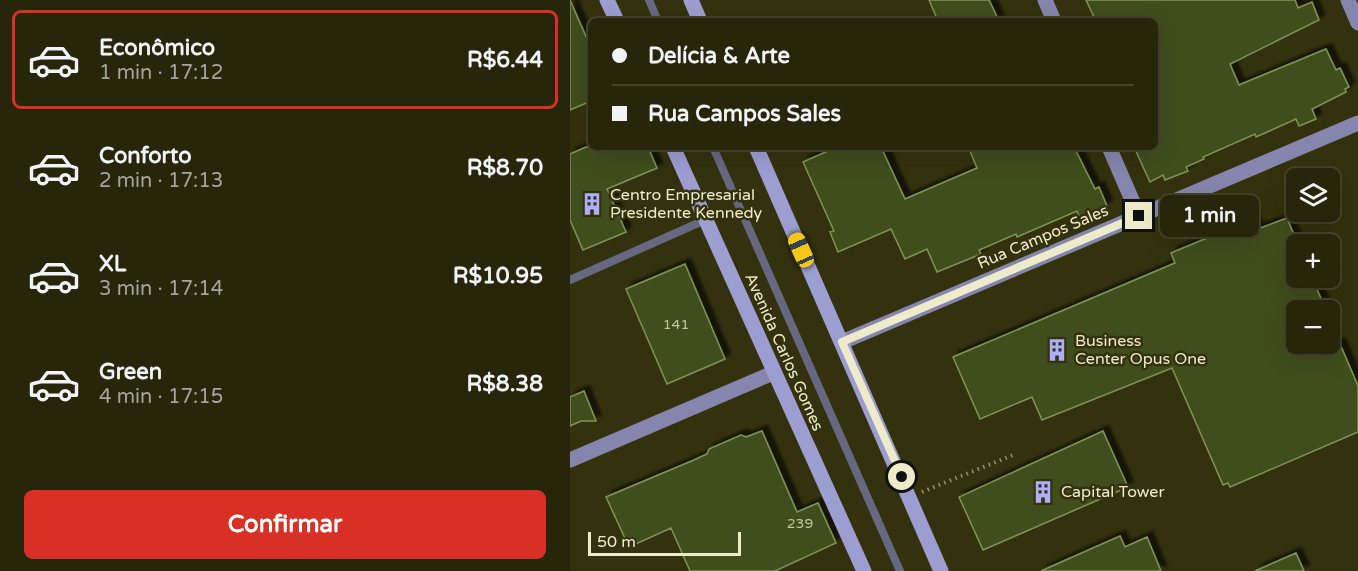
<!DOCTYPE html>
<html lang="pt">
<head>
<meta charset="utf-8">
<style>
  :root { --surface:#27250a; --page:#333118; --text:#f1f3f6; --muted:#a4a59c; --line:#43422b; --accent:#d93025 }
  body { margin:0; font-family:"Varela Round",sans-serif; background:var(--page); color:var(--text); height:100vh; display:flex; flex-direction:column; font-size:22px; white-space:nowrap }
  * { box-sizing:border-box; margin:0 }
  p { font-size:20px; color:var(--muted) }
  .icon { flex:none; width:33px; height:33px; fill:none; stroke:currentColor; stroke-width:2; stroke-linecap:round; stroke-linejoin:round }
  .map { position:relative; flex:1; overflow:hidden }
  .panel { display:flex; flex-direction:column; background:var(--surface); width:570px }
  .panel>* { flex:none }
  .guide { position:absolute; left:18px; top:18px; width:570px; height:132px; border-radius:9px; box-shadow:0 6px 24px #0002,0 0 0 2px var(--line); display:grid; align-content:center; height:132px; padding:0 24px; background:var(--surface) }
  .controls { position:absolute; left:716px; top:168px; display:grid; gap:12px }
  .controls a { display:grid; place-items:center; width:54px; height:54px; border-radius:9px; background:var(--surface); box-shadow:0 6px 24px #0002,0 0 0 2px var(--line); font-size:30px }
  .scale { position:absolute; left:18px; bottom:15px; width:153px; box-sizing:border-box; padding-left:6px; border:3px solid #edebca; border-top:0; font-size:16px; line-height:21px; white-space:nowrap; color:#edebca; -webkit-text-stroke:4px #34310e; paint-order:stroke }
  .end { position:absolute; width:27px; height:27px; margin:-14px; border:8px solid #edebca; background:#111; box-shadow:0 0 0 3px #111 }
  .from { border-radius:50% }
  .bubble { position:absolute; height:42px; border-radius:9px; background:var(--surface); box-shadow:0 6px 24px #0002,0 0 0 2px var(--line); font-size:20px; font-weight:700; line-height:42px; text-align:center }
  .car { position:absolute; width:18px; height:36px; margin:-18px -9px; border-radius:8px; box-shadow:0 0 4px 2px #0007; background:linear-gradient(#f5c518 24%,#345 0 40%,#f5c518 0 76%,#345 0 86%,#f5c518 0) }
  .guide b { display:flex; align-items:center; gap:21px; height:57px; font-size:22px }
  .guide b+b { border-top:2px solid var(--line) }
  .guide i { width:15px; height:15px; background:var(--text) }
  ul { padding:10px 0 0; list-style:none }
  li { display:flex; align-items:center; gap:18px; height:99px; margin:0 12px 9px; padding:0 12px; border:3px solid transparent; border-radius:9px }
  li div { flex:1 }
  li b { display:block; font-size:22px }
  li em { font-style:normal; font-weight:700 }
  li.selected { border-color:var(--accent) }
  li>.icon { width:54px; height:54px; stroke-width:1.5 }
  .cta { display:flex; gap:12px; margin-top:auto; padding:12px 24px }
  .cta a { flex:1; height:69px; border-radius:9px; background:var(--accent); color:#fff; font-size:24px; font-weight:700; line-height:69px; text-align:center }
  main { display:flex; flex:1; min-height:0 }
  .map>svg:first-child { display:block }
</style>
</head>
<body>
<main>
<section class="panel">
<ul>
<li class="selected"><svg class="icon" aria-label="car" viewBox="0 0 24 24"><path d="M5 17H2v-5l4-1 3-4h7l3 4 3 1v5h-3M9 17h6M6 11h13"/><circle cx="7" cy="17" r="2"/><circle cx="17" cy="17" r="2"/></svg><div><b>Econômico</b><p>1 min · 17:12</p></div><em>R$6.44</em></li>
<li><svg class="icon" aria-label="car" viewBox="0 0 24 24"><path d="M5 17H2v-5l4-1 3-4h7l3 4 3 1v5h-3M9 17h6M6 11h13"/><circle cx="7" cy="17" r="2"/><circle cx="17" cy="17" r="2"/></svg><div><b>Conforto</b><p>2 min · 17:13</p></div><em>R$8.70</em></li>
<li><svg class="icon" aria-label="car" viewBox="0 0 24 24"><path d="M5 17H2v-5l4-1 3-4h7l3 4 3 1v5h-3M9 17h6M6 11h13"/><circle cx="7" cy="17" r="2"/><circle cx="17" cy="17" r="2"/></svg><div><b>XL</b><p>3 min · 17:14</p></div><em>R$10.95</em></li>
<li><svg class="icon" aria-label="car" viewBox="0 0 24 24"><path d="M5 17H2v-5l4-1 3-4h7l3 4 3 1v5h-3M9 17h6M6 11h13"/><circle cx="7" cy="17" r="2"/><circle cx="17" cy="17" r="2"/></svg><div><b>Green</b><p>4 min · 17:15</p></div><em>R$8.38</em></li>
</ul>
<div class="cta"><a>Confirmar</a></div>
</section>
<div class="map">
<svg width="788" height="571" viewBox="0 0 788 571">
  <defs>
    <filter id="shadow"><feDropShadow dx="5.5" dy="-5.5" stdDeviation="1.5" flood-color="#0009"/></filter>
  </defs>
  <rect width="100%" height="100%" fill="#34310e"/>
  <path fill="#3f4e1b" stroke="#7f9357" stroke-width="1.5" filter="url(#shadow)" d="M0,0L21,48V101L0,110Z
    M359,0H419L429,21H368Z
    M516,0H725L728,8L742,2L749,20L660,64L669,85L756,49L766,70L770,68L779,87L775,89L776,92L742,109L746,119L729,126L726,119L686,137L685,134L633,157L634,159L616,167L618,171L595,180L593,175L580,182L564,147H585V21H526Z
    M16,147H78L87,168L37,189L56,232L13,250L0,220V154Z
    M267,147H311L335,199L407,168L400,151L409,147H504L525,189L529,187L537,206L510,218L507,211L447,237L446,234L409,250L411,254L367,272L357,249L335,259L321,229L268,252L260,232L264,231L233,162Z
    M717,218L726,240V278H742L756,310H726V344H770L788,386V432L660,487L658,483L653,485L602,368L472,420L462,397L410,419L383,357L605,263L601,253L683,219L688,229Z
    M115,264L155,359L97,384L56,289Z
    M14,391L26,421H11L0,426V397Z
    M192,431L227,512L248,503L266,543L205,571H120L101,528L59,547L36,497L124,460L137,454L139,449L171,435L176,437Z
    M533,431L558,487L413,550L389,497Z
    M550,536L555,547L577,537L591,571H471Z
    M726,553L734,571H685Z"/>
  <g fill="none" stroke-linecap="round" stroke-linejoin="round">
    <path stroke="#92906e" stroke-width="4" stroke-dasharray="1.5 4.5" stroke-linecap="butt" d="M352,492L443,455"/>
    <path stroke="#666780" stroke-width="8" d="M79,0L88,21
      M143,147L330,571
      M0,280L135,220"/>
    <path stroke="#8585ad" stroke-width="15" d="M475,0L484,21
      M778,0L788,23
      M539,147L569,216
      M272,342L788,123
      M0,460L203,373"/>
    <path stroke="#9c9dd0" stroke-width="15" d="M37,0L47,21
      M121,0L130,21
      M103,147L294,571
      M186,147L371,571"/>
  </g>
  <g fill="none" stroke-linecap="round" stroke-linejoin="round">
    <path stroke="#edebca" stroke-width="8" d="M332,477L272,342L569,216"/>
  </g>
  <defs>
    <g id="building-bare" transform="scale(1.8)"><path d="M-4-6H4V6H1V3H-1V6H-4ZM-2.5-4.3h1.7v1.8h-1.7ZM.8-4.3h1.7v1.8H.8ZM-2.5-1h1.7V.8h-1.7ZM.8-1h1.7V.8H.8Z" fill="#aeaefa" stroke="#34310e" stroke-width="2.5" paint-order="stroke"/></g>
  </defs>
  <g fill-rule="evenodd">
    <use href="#building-bare" x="22" y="204"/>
    <use href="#building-bare" x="487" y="350"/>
    <use href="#building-bare" x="473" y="492"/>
  </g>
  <g text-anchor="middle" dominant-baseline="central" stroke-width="5" stroke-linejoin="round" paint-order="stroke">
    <g font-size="14" fill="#c2c49e">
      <text x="106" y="324">141</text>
      <text x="230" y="523">239</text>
    </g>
    <g font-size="16" fill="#edebca" stroke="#34310e" text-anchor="start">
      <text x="40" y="195">Centro Empresarial<tspan x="40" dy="18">Presidente Kennedy</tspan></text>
      <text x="505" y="341">Business<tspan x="505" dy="18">Center Opus One</tspan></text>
      <text x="491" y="492">Capital Tower</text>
    </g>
    <g font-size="16" fill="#edebca" stroke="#34310e">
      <text transform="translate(473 237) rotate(-23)">Rua Campos Sales</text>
      <text transform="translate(214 352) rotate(66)">Avenida Carlos Gomes</text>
    </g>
  </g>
</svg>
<div class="controls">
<a><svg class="icon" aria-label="layers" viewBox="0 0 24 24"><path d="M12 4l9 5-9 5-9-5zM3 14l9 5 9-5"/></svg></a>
<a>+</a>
<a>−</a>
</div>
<div class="scale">50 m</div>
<i class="end from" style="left:332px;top:477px"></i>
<i class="end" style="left:569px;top:216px"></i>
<div class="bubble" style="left:590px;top:195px;width:99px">1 min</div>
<i class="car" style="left:231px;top:250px;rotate:336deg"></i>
<div class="guide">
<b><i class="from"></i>Delícia &amp; Arte</b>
<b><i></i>Rua Campos Sales</b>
</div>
</div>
</main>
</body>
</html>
